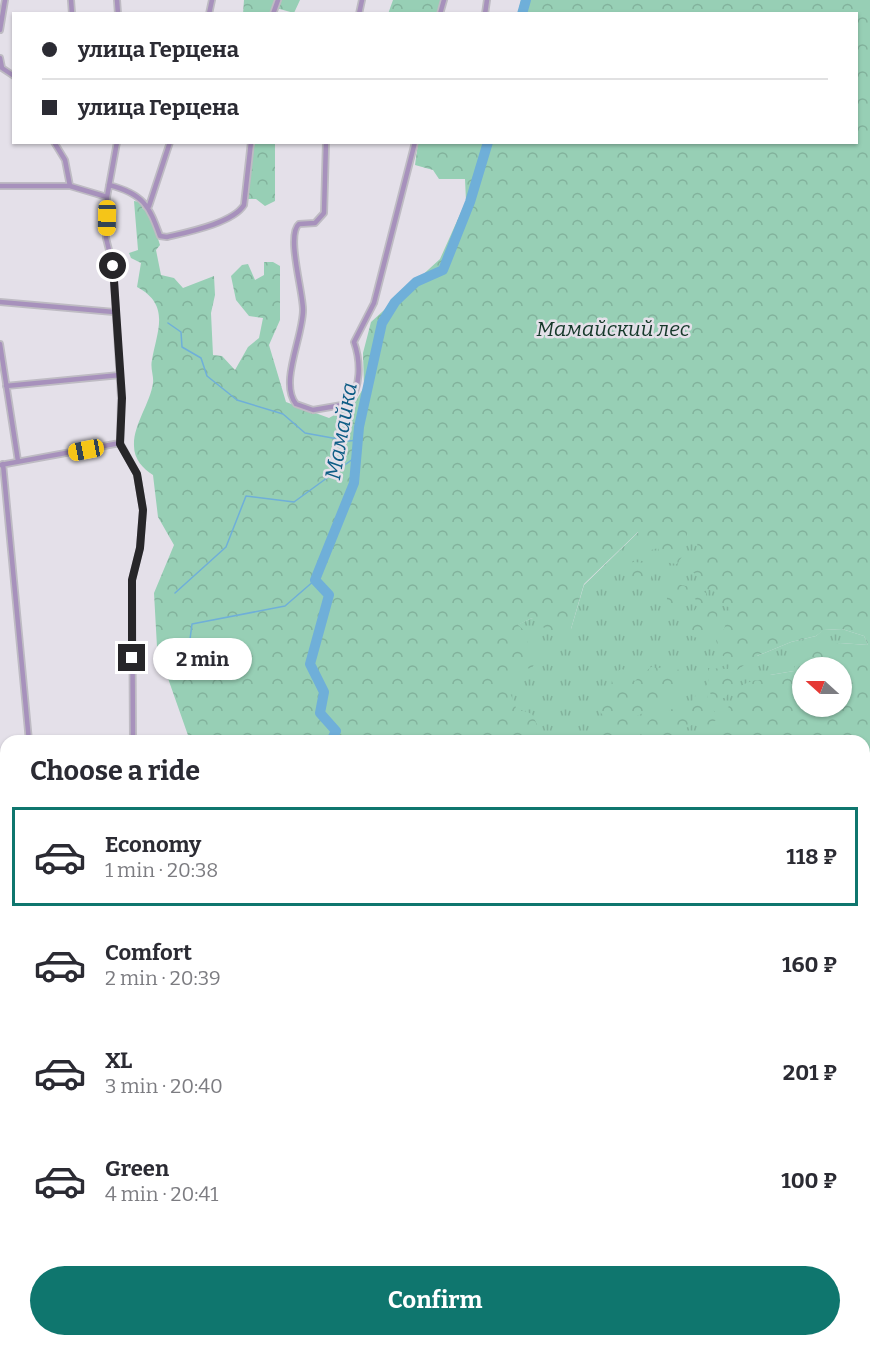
<!DOCTYPE html>
<html lang="en">
<head>
<meta charset="utf-8">
<style>
  :root { --surface:#fff; --page:#f7f7f7; --text:#2b2b33; --muted:#7c7c81; --line:#e1e1e2; --accent:#0f766e }
  body { margin:0; font-family:Bitter,serif; background:var(--page); color:var(--text); height:100vh; display:flex; flex-direction:column; font-size:22px; white-space:nowrap }
  * { box-sizing:border-box; margin:0 }
  p { font-size:20px; color:var(--muted) }
  .icon { flex:none; width:33px; height:33px; fill:none; stroke:currentColor; stroke-width:2; stroke-linecap:round; stroke-linejoin:round }
  .map { position:relative; flex:1; overflow:hidden }
  .drawer { position:absolute; left:0px; top:735px; width:870px; height:612px; display:flex; flex-direction:column; background:var(--surface); border-radius:18px 18px 0 0; box-shadow:0 2px 4px #0004 }
  .drawer>* { flex:none }
  .banner { position:absolute; left:12px; top:12px; width:846px; height:132px; border-radius:0px; box-shadow:0 2px 4px #0004; display:grid; align-content:center; height:132px; padding:0 30px; background:var(--surface) }
  .needle { width:39px; rotate:291deg }
  .buttons { position:absolute; left:792px; top:657px; display:grid; gap:12px }
  .buttons a { display:grid; place-items:center; width:60px; height:60px; border-radius:50%; background:var(--surface); box-shadow:0 2px 4px #0004; font-size:30px }
  .end { position:absolute; width:27px; height:27px; margin:-14px; border:8px solid #272629; background:#fff; box-shadow:0 0 0 3px #fff }
  .from { border-radius:50% }
  .bubble { position:absolute; height:42px; border-radius:21px; background:var(--surface); box-shadow:0 2px 4px #0004; font-size:20px; font-weight:700; line-height:42px; text-align:center }
  .car { position:absolute; width:18px; height:36px; margin:-18px -9px; border-radius:8px; box-shadow:0 0 4px 2px #0007; background:linear-gradient(#f5c518 24%,#345 0 40%,#f5c518 0 76%,#345 0 86%,#f5c518 0) }
  .banner b { display:flex; align-items:center; gap:21px; height:57px; font-size:22px }
  .banner b+b { border-top:2px solid var(--line) }
  .banner i { width:15px; height:15px; background:var(--text) }
  ul { padding:0; list-style:none }
  li { display:flex; align-items:center; gap:18px; height:99px; margin:0 12px 9px; padding:0 18px; border:3px solid transparent; border-radius:0px }
  li div { flex:1 }
  li b { display:block; font-size:22px }
  li em { font-style:normal; font-weight:700 }
  li.on { border-color:var(--accent) }
  li>.icon { width:54px; height:54px; stroke-width:1.5 }
  h2 { padding:0 30px; font-size:27px; line-height:72px }
  .primary-button { display:flex; gap:12px; margin-top:auto; padding:12px 30px }
  .primary-button a { flex:1; height:69px; border-radius:36px; background:var(--accent); color:#fff; font-size:24px; font-weight:700; line-height:69px; text-align:center }
  .map>svg:first-child { display:block }
</style>
</head>
<body>
<div class="map">
<svg width="870" height="1347" viewBox="0 0 870 1347">
  <defs>
    <pattern id="grass-tufts" width="24" height="20" patternUnits="userSpaceOnUse" patternTransform="scale(1.5)"><rect width="24" height="20" fill="#97cfb5"/><path d="M3 7l-1-3M5 7V3M7 7l1-3M15 17l-1-3M17 17v-4M19 17l1-3" fill="none" stroke="#82b29c"/></pattern>
    <pattern id="forest-crowns" width="20" height="18" patternUnits="userSpaceOnUse" patternTransform="scale(1.5)"><rect width="20" height="18" fill="#97cfb5"/><path d="M2 6a3 3 0 1 1 6 0M12 15a3 3 0 1 1 6 0" fill="none" stroke="#82b29c"/></pattern>
  </defs>
  <rect width="100%" height="100%" fill="#e4e0e9"/>
  <path fill="#dad3e2" d="M5,1106L6,1211L4,1216L0,1215V1113Z
    M0,1326L6,1330V1341H25L32,1345L0,1347Z"/>
  <path fill="url(#grass-tufts)" d="M662,509L698,524L757,656L791,642L816,636L823,630L842,629L864,636L868,645L840,643L794,671L770,675V681L742,741H483L491,681L517,625L532,618L571,629L584,585Z"/>
  <path fill="url(#forest-crowns)" fill-rule="evenodd" d="M244,0H300L294,13L276,8L271,13L243,14Z
    M393,0H442L439,13L388,14Z
    M521,0H870V1347H88L98,1341H864V741H700L706,735L718,740L720,720L734,698V690C744,683 758,677 770,681V675L794,671L798,653L840,643L868,645L864,636L842,629L824,630L816,636L791,642L757,656L733,673L739,676V679L725,698H713L706,686L709,680L708,668L728,669L732,661L720,654L716,640L723,632L730,611L729,607L719,605L720,597L715,592L704,588L699,576L692,572L699,536L696,526L692,525L688,527L685,552L677,564L663,562L658,548L648,551L644,549L638,532L584,584L571,629L554,636L532,618L518,625C526,632 531,634 526,646L538,651L539,658L531,669L527,668V664L520,666L511,683L502,680L500,683L511,695L516,708L532,714L543,737L540,741H190L157,647L154,593L174,545L158,517L153,475C143,469 134,459 134,446C133,425 150,404 153,383C154,376 150,368 152,360C157,331 171,305 137,287L141,263L131,258L129,253L138,250L134,201L140,202L143,209L149,211L160,245L156,250L161,275L174,278L183,288L214,276L215,295L211,313L213,355L222,356L235,370L248,347L259,338L263,318L249,316L236,300L231,276L242,265L248,264L255,280L264,275V262H273L280,266V320L269,345L286,402L329,418L354,404L364,387L363,353L371,322L440,259L466,201L465,179H439L433,170L415,165L418,143L856,142V14L518,13ZM802,668H842V706H802Z
    M255,143H275V201L265,206L256,199H246L245,183Z
    M633,562L647,563L653,567L651,578L640,588L627,578L628,569Z
    M676,584L696,588L706,593L707,602L717,604C719,623 716,629 700,639L689,635L686,622L698,606L695,598L676,604L668,609L666,589Z
    M651,667L681,670L688,674V681L668,701L635,717L623,736L616,741H593L604,731L603,715L594,706L610,694L613,673L622,669L628,672L629,678L635,681Z
    M702,692L707,694L708,703L717,715L716,720L709,725L696,723L686,728L684,741H635C643,735 642,727 649,721C657,712 669,713 679,705H687L691,709L694,697Z"/>
  <g fill="none" stroke-linecap="round" stroke-linejoin="round">
    <path stroke="#6fafd9" stroke-width="1.5" d="M168,323L181,332L182,347L201,358L207,376L237,400L283,414L305,433L349,441L358,440
      M175,593L226,547L246,496L294,502L357,456
      M186,670L192,624L285,606L315,580
      M224,1347L225,1341"/>
    <path stroke="#6fafd9" stroke-width="10" d="M522,14L526,0
      M331,741L336,731L320,713L324,692L310,664L329,595L315,580L354,483L359,427L382,323L395,302L416,282L443,270L470,202L488,142"/>
    <g stroke="#bebbc3" stroke-width="8">
      <path id="minor" d="M71,0L72,14
        M117,0L118,14
        M209,14L212,0
        M273,14L278,0
        M359,14L362,0
        M440,14L444,0
        M485,14L487,0
        M0,30L5,0
        M0,58L2,68L14,76
        M54,142L65,160L70,186
        M117,142L107,197L106,238L113,266L121,398L120,443L137,474L143,510L140,548L132,580L133,741
        M326,142L324,213L315,223L299,224C286,235 303,291 303,310C303,337 279,383 296,404L313,410L348,404C361,388 361,362 354,342L374,303L415,142
        M109,185C144,194 149,206 160,236L167,237C188,232 233,223 244,205L251,142
        M0,186H70L107,197
        M149,206L170,142
        M0,302L114,312
        M0,344L18,461
        M6,386L120,375
        M3,464L29,741
        M0,465L120,443
        M0,950L2,952L0,954
        M0,1045L6,1036
        M37,1347L39,1341"/>
    </g>
    <use href="#minor" stroke="#a791bc" stroke-width="4.5"/>
  </g>
  <g fill="none" stroke-linecap="round" stroke-linejoin="round">
    <path stroke="#272629" stroke-width="8" d="M113,266L122,398L120,444L137,474L143,510L140,548L132,580V658"/>
  </g>
  <g text-anchor="middle" dominant-baseline="central" stroke-width="5" stroke-linejoin="round" paint-order="stroke">
    <g font-size="21" font-style="italic" fill="#15382a" stroke="#e4e0e9">
      <text x="613" y="329">Мамайский лес</text>
    </g>
    <g font-size="22" font-style="italic" fill="#0d5c85" stroke="#e4e0e9">
      <text transform="translate(341 431) rotate(-80)">Мамайка</text>
    </g>
  </g>
</svg>
<div class="buttons">
<a><svg class="needle" viewBox="-14 -14 28 28"><path d="M0-13l5 13h-10z" fill="#e53935"/><path d="M0 13l5-13h-10z" fill="#7c7c81"/></svg></a>
</div>
<i class="end from" style="left:113px;top:266px"></i>
<i class="end" style="left:132px;top:658px"></i>
<div class="bubble" style="left:153px;top:638px;width:99px">2 min</div>
<i class="car" style="left:107px;top:218px;rotate:181deg"></i>
<i class="car" style="left:86px;top:450px;rotate:259deg"></i>
<div class="banner">
<b><i class="from"></i>улица Герцена</b>
<b><i></i>улица Герцена</b>
</div>
<section class="drawer">
<h2>Choose a ride</h2>
<ul>
<li class="on"><svg class="icon" aria-label="car" viewBox="0 0 24 24"><path d="M5 17H2v-5l4-1 3-4h7l3 4 3 1v5h-3M9 17h6M6 11h13"/><circle cx="7" cy="17" r="2"/><circle cx="17" cy="17" r="2"/></svg><div><b>Economy</b><p>1 min · 20:38</p></div><em>118 ₽</em></li>
<li><svg class="icon" aria-label="car" viewBox="0 0 24 24"><path d="M5 17H2v-5l4-1 3-4h7l3 4 3 1v5h-3M9 17h6M6 11h13"/><circle cx="7" cy="17" r="2"/><circle cx="17" cy="17" r="2"/></svg><div><b>Comfort</b><p>2 min · 20:39</p></div><em>160 ₽</em></li>
<li><svg class="icon" aria-label="car" viewBox="0 0 24 24"><path d="M5 17H2v-5l4-1 3-4h7l3 4 3 1v5h-3M9 17h6M6 11h13"/><circle cx="7" cy="17" r="2"/><circle cx="17" cy="17" r="2"/></svg><div><b>XL</b><p>3 min · 20:40</p></div><em>201 ₽</em></li>
<li><svg class="icon" aria-label="car" viewBox="0 0 24 24"><path d="M5 17H2v-5l4-1 3-4h7l3 4 3 1v5h-3M9 17h6M6 11h13"/><circle cx="7" cy="17" r="2"/><circle cx="17" cy="17" r="2"/></svg><div><b>Green</b><p>4 min · 20:41</p></div><em>100 ₽</em></li>
</ul>
<div class="primary-button"><a>Confirm</a></div>
</section>
</div>
</body>
</html>
